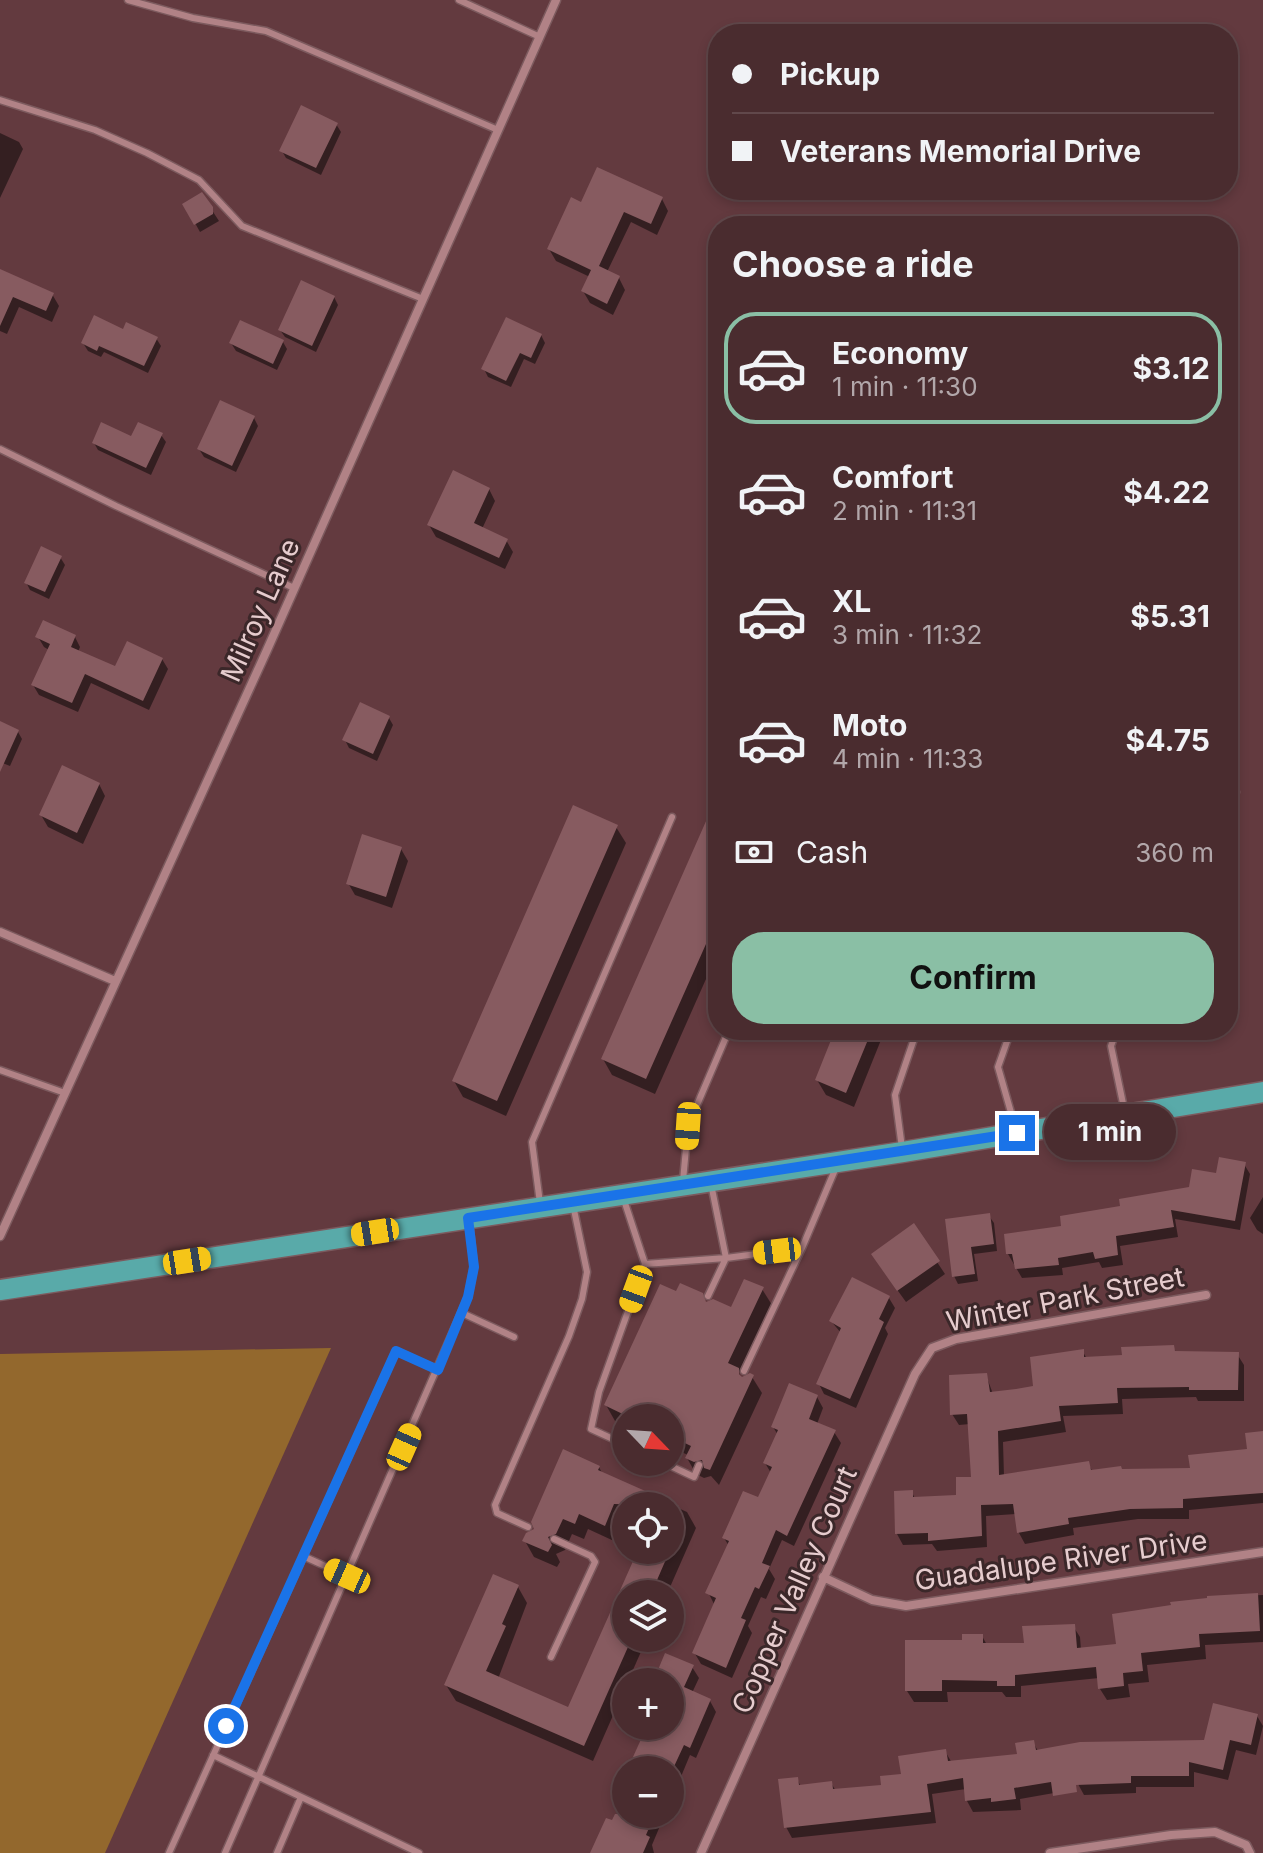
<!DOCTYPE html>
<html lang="en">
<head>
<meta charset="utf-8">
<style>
  :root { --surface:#4a2c2f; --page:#513437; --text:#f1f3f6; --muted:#b2a7aa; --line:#61484b; --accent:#8abfa5 }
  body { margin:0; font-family:Inter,sans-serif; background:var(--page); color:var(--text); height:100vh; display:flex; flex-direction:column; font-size:30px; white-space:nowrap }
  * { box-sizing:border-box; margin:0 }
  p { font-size:26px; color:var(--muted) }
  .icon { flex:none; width:44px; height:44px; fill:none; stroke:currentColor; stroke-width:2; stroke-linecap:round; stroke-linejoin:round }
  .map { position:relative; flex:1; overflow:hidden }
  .sheet { position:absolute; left:708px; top:216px; width:530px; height:824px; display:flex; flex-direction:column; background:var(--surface); border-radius:32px; box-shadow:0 4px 12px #0003,0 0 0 2px var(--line) }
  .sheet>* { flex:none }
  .guide { position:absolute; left:708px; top:24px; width:530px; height:176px; border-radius:32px; box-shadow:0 4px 12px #0003,0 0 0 2px var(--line); display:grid; align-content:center; height:176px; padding:0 24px; background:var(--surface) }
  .needle { width:52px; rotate:115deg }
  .controls { position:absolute; left:612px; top:1404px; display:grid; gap:16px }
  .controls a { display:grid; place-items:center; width:72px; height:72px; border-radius:50%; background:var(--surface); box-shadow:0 4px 12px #0003,0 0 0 2px var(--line); font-size:40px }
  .end { position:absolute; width:36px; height:36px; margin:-18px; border:10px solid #1a73e8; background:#fff; box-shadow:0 0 0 4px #fff }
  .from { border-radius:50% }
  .bubble { position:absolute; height:56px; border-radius:28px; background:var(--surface); box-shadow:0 4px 12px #0003,0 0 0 2px var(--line); font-size:26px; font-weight:700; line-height:56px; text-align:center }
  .car { position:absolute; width:24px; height:48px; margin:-24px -12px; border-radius:10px; box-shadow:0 0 6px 2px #0007; background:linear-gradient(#f5c518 24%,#345 0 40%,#f5c518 0 76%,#345 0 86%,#f5c518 0) }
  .guide b { display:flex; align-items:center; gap:28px; height:76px; font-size:30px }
  .guide b+b { border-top:2px solid var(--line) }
  .guide i { width:20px; height:20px; background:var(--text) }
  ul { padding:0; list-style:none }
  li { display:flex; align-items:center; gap:24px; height:112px; margin:0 16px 12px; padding:0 8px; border:4px solid transparent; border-radius:32px }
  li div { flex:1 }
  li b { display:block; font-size:30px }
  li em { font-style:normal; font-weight:700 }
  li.on { border-color:var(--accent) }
  li>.icon { width:72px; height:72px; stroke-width:1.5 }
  h2 { padding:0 24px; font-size:36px; line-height:96px }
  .pay { display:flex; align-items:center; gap:20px; height:88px; padding:0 24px; font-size:30px }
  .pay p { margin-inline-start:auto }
  .action { display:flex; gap:16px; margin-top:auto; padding:16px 24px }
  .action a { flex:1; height:92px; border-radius:32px; background:var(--accent); color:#111; font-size:32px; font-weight:700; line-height:92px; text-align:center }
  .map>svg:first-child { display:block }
</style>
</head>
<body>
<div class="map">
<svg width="1263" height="1853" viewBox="0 0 1263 1853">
  <rect width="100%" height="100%" fill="#633a3f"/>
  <path fill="#93682d" d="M331,1348L105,1853H0V1354Z"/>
  <path fill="#0007" d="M336,124L341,132L321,175L286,158L282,151Z
    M0,133L19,142L23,149L0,198Z
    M202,195L219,221L200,232L185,205Z
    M662,199L668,211L657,235L631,222L607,272L619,278L625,290L613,315L590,303L583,291L590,277L556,261L549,249L582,204Z
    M0,271L52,294L59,306L52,322L19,307L7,334L0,331Z
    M334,297L338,305L316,352L285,337L280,330Z
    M124,331L156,338L161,346L148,373L104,352L101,357L88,351L83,343Z
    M541,335L545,343L535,364L524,359L511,387L488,377L484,369Z
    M283,342L287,349L277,370L236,351L231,343Z
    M254,418L258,426L236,472L204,457L199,449Z
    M161,435L166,442L151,475L98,450L94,443Z
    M489,489L495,501L482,529L506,540L513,552L505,569L436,537L429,525Z
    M60,557L65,565L49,599L30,590L26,582Z
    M38,637H75L80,647L78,652L116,669L162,659L168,669L149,710L91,683L78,712L39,695L33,685L49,650L44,647Z
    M389,718L393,725L377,761L349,748L345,740Z
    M0,723L18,732L22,739L10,766L0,762Z
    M99,784L105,796L83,844L48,827L41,815Z
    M718,799V952L655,1094L612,1075L603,1059Z
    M616,827L626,843L506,1116L463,1097L454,1081Z
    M401,849L408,861L392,908L355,895L348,883Z
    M837,1030H885L854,1107L826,1095L817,1080Z
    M1244,1164L1250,1174L1240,1230L1175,1219L1178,1237L1120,1246L1123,1265L1102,1268L1099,1262L1062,1268L1063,1275L1022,1278L1008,1254L1064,1228L1191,1188Z
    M1263,1197V1234L1257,1230L1250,1218Z
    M989,1216L994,1223L997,1251L974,1254L978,1281L958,1284L954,1276L947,1221Z
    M913,1226L945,1274L906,1302L880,1266Z
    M762,1289L772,1305L739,1373L742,1379L752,1377L762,1393L719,1485L711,1476L704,1478L696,1474L687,1458L688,1455L670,1447V1418H626V1426L615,1421L606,1405L706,1304L732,1309Z
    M889,1298L895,1308L885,1328L888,1334L856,1408L824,1394L819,1384L841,1333L831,1321Z
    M1173,1348L1177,1353L1237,1354L1244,1365V1401H1198L1196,1397L1122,1399L1123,1414L1063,1416L1066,1432L1003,1442L1004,1476L1088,1464L1093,1472L1192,1470L1249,1451L1263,1433V1503L1189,1510V1519H1138L1073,1528L1074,1535L1025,1544L1019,1533L1016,1514L986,1516L987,1547L937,1551L932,1544L903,1545L897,1534L912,1492L915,1499L958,1497L974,1479L970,1424L959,1425L952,1414L986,1375L993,1394L1035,1387L1083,1352L1087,1359L1124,1357Z
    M817,1397L823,1408L817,1424L834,1432L841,1443L794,1546L782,1540L769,1569L775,1579L766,1599L761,1597L748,1626L752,1633L732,1678L701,1664L694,1652L714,1604L708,1592L729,1546L724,1538L759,1500L771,1473L765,1463L778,1435L773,1427Z
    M599,1467L603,1475L687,1512L696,1528L667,1594H626V1638H647L593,1761L456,1701L446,1685L518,1587L527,1603L498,1679L569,1710L640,1550H670V1506H626V1521L623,1519L614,1541L588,1529L584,1539L572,1534L565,1550L556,1554L560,1562L557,1567L534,1557L525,1541Z
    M1263,1595V1642L1205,1645L1206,1659L1147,1665L1149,1682L1128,1684L1130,1697L1107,1700L1100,1689L1099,1678L1021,1686V1697H1006L1002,1692H947L948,1702H914L907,1691L964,1642L982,1636L987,1645H1026L1073,1626L1080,1637L1081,1650L1118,1645L1209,1600V1597Z
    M692,1667L699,1678L692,1693L710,1701L716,1712L696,1758L690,1755L670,1803V1770H637L639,1764L635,1757L649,1726H670V1682H655Z
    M1257,1716L1263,1726L1256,1755L1236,1750L1228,1780L1194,1772V1787H1136V1793L1084,1795L1078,1784L1054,1793L1020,1799L1021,1810L973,1812L967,1801L966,1789L932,1794L936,1823L792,1838L786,1827L797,1779L801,1787L831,1783L836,1791L883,1786L945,1751L952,1763L1019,1756L1033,1742L1038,1751L1206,1741Z
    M626,1795V1814H665L652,1845L654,1853H592L613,1823Z"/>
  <path fill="#875b60" d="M301,105L338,123L316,168L279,151Z
    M597,167L663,197L651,224L624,212L599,266L620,276L607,304L581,291L591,270L547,249L571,197L581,202Z
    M202,192L213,207V214L194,225L182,204Z
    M0,269L54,293L46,311L13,297L0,326Z
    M301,280L335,296L312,346L278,330Z
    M94,315L123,329L126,322L158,337L144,366L99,346L97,351L81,343Z
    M506,317L542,334L531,358L520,353L506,381L481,369Z
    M240,320L284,340L273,364L229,343Z
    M220,400L255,416L232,466L197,449Z
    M101,422L131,436L138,422L163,433L146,468L92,443Z
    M453,470L490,488L474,523L508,539L499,558L427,525Z
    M41,546L62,556L45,592L24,583Z
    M43,620L76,635L71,647L115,666L127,641L163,658L143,701L85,674L72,703L31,685L50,644L35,637Z
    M360,702L390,716L373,754L342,740Z
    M0,721L19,730L0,772Z
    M62,765L100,783L77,833L39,815Z
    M718,794V917L646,1079L601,1059Z
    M573,805L618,825L497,1101L452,1081Z
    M362,834L402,847L386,897L346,884Z
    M835,1030H872L846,1093L815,1080Z
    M1219,1157L1246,1162L1235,1221L1171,1210L1174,1227L1116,1236L1118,1255L1095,1259L1093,1252L1058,1258L1059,1265L1015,1269L1012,1254H1006L1004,1234L1061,1226L1060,1216L1120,1206L1119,1199L1189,1187L1192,1169L1216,1173Z
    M990,1213L994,1244L971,1247L975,1274L952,1277L945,1219Z
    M914,1223L940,1261L897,1291L871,1254Z
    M852,1277L890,1296L879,1319L884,1322L850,1399L816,1384L841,1328L829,1321Z
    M744,1279L764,1287L728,1363L739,1368V1374L742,1377L750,1373L754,1375L710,1470L704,1468L702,1460L694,1462L685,1458L691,1446L670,1436V1418H631L604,1405L660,1284L676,1291L680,1283L703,1293L706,1302L713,1299L731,1307Z
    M1174,1345L1175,1351L1239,1352L1238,1390H1189V1387L1117,1388L1118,1403L1059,1406L1061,1421L998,1431L999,1475L1089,1461L1091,1470L1121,1466L1122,1469L1190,1468L1188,1455L1247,1449L1245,1433L1263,1431V1493L1183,1499V1508L1130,1509L1068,1518L1069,1524L1017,1533L1013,1504L981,1505L982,1536L928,1541V1533L895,1534L894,1491L913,1490V1497L956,1495V1477H971L967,1414L950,1415L949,1375L987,1373L990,1392L1016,1389L1033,1386L1030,1357L1084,1349V1357L1122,1355L1121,1347Z
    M789,1383L818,1395L809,1419L836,1430L787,1536L776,1530L762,1563L770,1566L759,1589L755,1587L741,1618L746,1620L726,1668L692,1653L716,1598L705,1593L729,1541L722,1538L743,1491L758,1497L772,1467L763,1463L778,1430L771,1427Z
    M563,1449L600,1466L598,1470L679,1506L614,1504L605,1526L579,1514L575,1524L563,1519L556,1534L548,1537L552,1545L548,1552L522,1541L526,1533L534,1529L531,1522Z
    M638,1550H670L651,1594H626V1638H632L584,1746L444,1685L493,1574L519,1585L502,1624L506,1626L486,1671L568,1707Z
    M1258,1593L1260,1631L1199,1634L1200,1647L1141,1653L1143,1671L1123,1673L1124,1686L1098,1689L1096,1667L1015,1675V1686H997V1681L942,1680V1691H905V1640H962V1634H983V1643H1024L1022,1626L1075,1624L1077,1648L1116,1644L1112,1614L1171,1605L1170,1602L1207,1598V1596Z
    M665,1653L694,1665L684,1687L711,1699L690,1748L684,1745L671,1773L670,1770H635L639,1760L633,1757L647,1726H670V1682H653Z
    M1213,1703L1258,1714L1251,1745L1230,1740L1223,1770L1189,1762V1776H1131V1783L1076,1785L1077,1792L1053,1796L1051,1782L1014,1788L1016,1799L991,1802V1798L965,1801L963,1778L927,1784L931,1812L784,1828L778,1779L798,1777L799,1785L832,1781L833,1789L881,1785L880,1776L901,1774L898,1756L946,1749L948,1761L1017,1754L1015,1743L1034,1740L1036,1750L1080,1742L1204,1740Z
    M615,1814H655L646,1835L650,1837L643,1853H590L606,1818L612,1820Z"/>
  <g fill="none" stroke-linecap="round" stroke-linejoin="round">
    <g stroke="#7c5a5e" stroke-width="9">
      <path id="lane" d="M128,0L193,18L266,31L498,130
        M459,0L540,37
        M0,100L95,130L147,153L199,180L242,226L423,299
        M0,449L116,506L294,588
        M1228,789L1236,792L1228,812
        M1011,1030L998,1067L1016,1130
        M1117,1030L1111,1046L1125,1113
        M0,1070L65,1093
        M902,1148L895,1095L917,1030
        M683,1181L688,1126L729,1030
        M623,1197L645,1264L599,1392L591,1429L626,1445
        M540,1203L532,1142L672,817
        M645,1264L726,1258L711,1184
        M708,1296L726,1258L802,1248
        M462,1313L514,1337
        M744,1371L802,1248L837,1165
        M662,1462L694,1477L699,1465
        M528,1527L497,1513L495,1505L569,1336L582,1299L587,1272L573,1205
        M303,1556L347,1576
        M551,1657L595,1562L591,1556L554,1539
        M213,1755L419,1853
        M169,1853L396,1351L438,1370
        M225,1853L468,1297L474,1267L469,1221
        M277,1853L301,1797"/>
    </g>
    <g stroke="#7c5a5e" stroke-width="11">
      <path id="street" d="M0,932L115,981
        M0,1236L267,650L556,0
        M823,1577L872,1600L906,1606L1263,1552
        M701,1853L915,1374L932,1348L956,1339L1206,1295
        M1050,1853L1171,1835L1215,1832L1246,1845L1250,1853"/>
    </g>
    <g stroke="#7c5a5e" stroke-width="23">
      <path id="primary" d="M0,1290L903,1152L1263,1092"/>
    </g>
    <use href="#lane" stroke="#b18286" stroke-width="6"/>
    <use href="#street" stroke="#b18286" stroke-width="8"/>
    <use href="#primary" stroke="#59aaa9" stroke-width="20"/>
  </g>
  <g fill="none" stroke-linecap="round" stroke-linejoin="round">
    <path stroke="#1a73e8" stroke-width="10" d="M226,1726L396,1351L438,1370L468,1297L474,1267L468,1218L1017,1133"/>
  </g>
  <g text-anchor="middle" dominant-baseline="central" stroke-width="6" stroke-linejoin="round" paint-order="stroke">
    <g font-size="28" fill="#e6ccce" stroke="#3b2729">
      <text transform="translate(260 610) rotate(-66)">Milroy Lane</text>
      <text transform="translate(1065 1299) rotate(-11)">Winter Park Street</text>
      <text transform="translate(1061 1560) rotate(-8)">Guadalupe River Drive</text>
      <text transform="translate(794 1590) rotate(-66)">Copper Valley Court</text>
    </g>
  </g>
</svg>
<div class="controls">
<a><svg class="needle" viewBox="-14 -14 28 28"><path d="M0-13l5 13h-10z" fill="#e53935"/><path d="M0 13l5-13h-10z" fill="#b2a7aa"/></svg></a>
<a><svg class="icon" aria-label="locate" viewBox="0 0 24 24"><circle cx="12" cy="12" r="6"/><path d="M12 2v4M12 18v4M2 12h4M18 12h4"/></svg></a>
<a><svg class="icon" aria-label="layers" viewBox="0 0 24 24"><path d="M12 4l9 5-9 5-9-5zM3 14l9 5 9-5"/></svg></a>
<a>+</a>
<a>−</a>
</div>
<i class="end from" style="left:226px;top:1726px"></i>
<i class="end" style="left:1017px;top:1133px"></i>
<div class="bubble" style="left:1044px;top:1104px;width:132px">1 min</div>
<i class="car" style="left:688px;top:1126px;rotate:184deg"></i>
<i class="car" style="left:375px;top:1232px;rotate:261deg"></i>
<i class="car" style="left:777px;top:1251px;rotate:263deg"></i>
<i class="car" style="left:187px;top:1261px;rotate:81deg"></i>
<i class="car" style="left:636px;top:1289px;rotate:200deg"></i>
<i class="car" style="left:404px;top:1447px;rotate:24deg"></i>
<i class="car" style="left:347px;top:1576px;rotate:294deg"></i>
<div class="guide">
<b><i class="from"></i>Pickup</b>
<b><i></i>Veterans Memorial Drive</b>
</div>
<section class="sheet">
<h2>Choose a ride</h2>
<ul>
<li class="on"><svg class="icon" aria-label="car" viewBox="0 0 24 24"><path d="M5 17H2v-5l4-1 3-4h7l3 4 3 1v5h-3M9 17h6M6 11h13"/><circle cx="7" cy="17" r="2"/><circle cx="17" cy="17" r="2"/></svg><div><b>Economy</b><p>1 min · 11:30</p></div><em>$3.12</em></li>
<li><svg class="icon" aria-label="car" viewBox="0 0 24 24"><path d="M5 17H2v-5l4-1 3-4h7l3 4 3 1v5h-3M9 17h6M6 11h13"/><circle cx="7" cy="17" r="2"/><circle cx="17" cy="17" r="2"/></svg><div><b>Comfort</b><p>2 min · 11:31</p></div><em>$4.22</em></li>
<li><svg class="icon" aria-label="car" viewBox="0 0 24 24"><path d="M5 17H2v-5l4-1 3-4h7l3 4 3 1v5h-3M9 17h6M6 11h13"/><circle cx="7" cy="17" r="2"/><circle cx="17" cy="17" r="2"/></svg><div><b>XL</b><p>3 min · 11:32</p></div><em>$5.31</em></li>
<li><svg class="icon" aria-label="car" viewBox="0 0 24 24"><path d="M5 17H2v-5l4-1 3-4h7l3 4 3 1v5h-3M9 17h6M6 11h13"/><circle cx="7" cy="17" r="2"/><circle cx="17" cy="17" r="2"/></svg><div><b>Moto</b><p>4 min · 11:33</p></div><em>$4.75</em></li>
</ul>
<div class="pay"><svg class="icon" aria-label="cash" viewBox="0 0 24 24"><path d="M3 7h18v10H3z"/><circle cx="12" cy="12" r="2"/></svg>Cash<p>360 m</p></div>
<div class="action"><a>Confirm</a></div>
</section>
</div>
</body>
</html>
